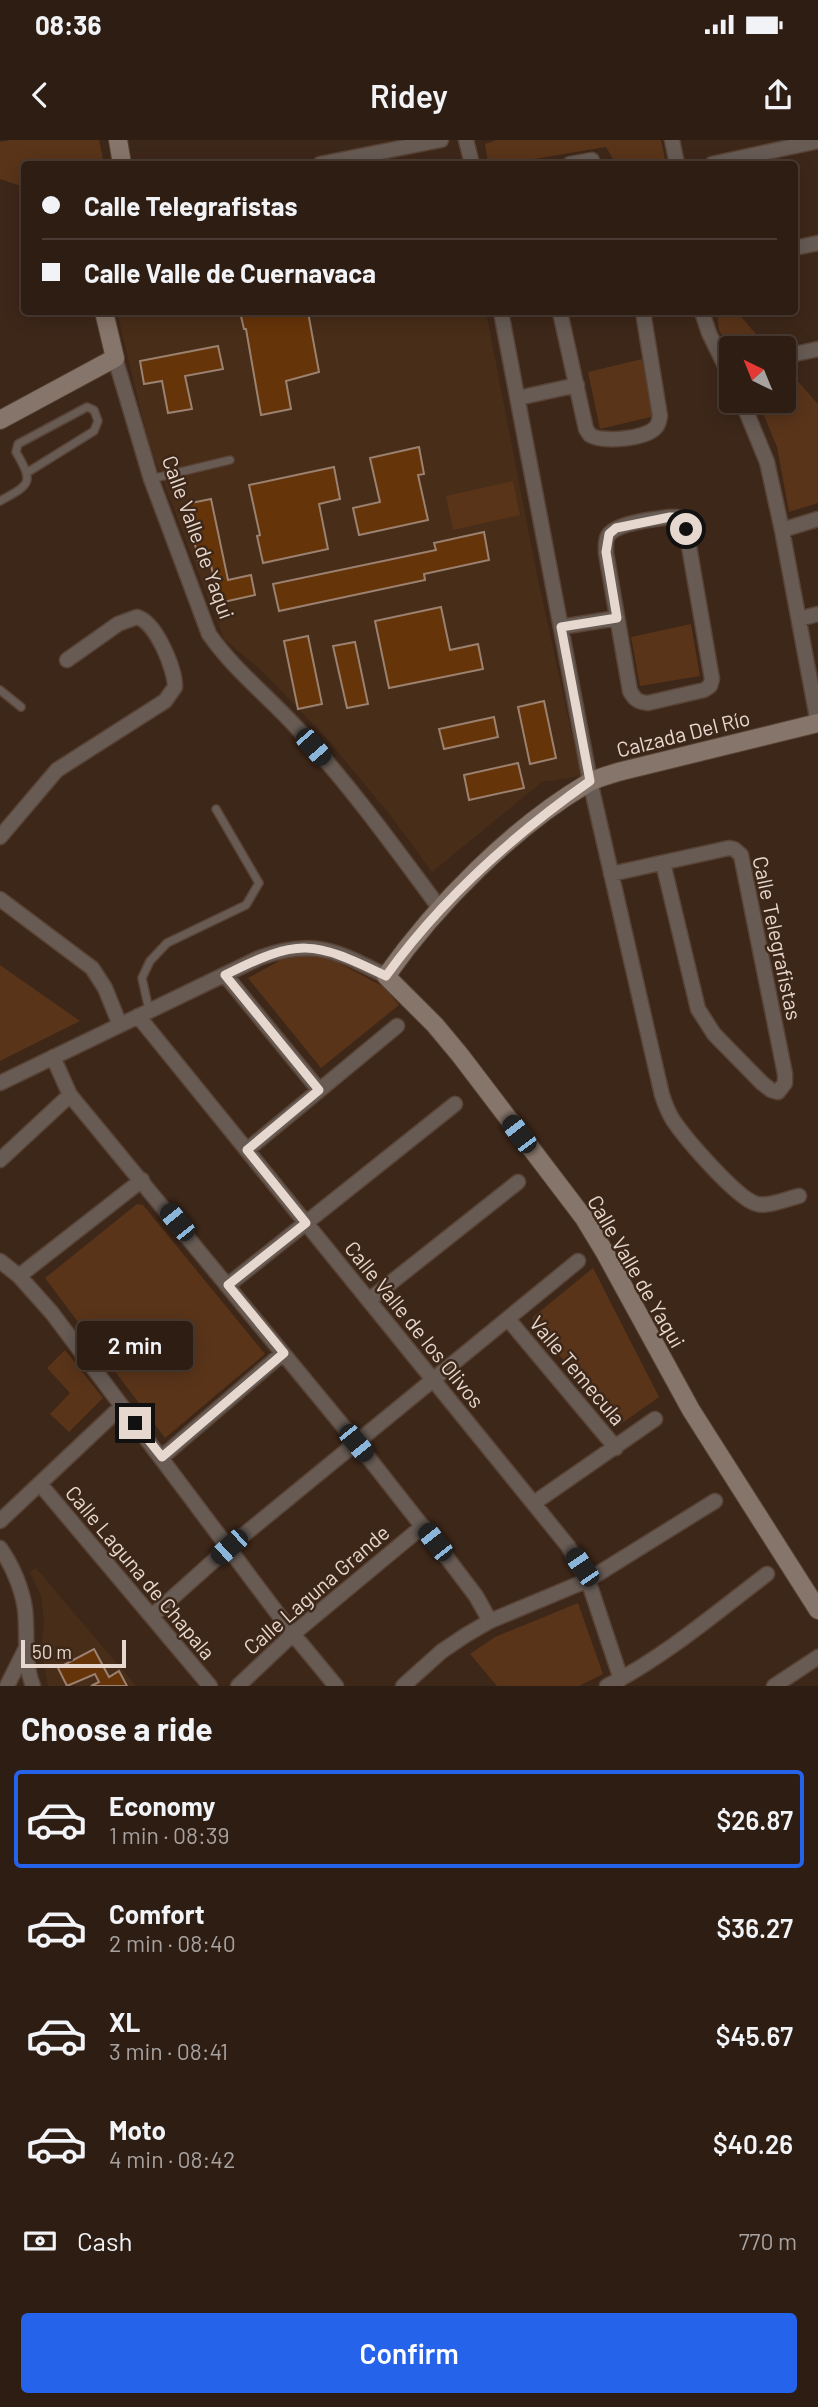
<!DOCTYPE html>
<html lang="en">
<head>
<meta charset="utf-8">
<style>
  :root { --surface:#2e1d13; --page:#3a2a21; --text:#f1f3f6; --muted:#a7a2a0; --line:#493b33; --accent:#2563eb }
  body { margin:0; font-family:Barlow,sans-serif; background:var(--page); color:var(--text); height:100vh; display:flex; flex-direction:column; font-size:26px; white-space:nowrap }
  * { box-sizing:border-box; margin:0 }
  p { font-size:23px; color:var(--muted) }
  .icon { flex:none; width:38px; height:38px; fill:none; stroke:currentColor; stroke-width:2; stroke-linecap:round; stroke-linejoin:round }
  .map { position:relative; height:1546px; overflow:hidden }
  .panel { display:flex; flex-direction:column; background:var(--surface); flex:1 }
  .panel>* { flex:none }
  .top-card { position:absolute; left:21px; top:21px; width:777px; height:154px; border-radius:7px; box-shadow:0 4px 18px #0003,0 0 0 2px var(--line); display:grid; align-content:center; height:154px; padding:0 21px; background:var(--surface) }
  .needle { width:46px; rotate:317deg }
  .controls { position:absolute; left:719px; top:196px; display:grid; gap:14px }
  .controls a { display:grid; place-items:center; width:77px; height:77px; border-radius:7px; background:var(--surface); box-shadow:0 4px 18px #0003,0 0 0 2px var(--line); font-size:35px }
  .scale { position:absolute; left:21px; bottom:18px; width:105px; box-sizing:border-box; padding-left:7px; border:4px solid #e7d8cf; border-top:0; font-size:19px; line-height:24px; white-space:nowrap; color:#e7d8cf; -webkit-text-stroke:5px #3d2719; paint-order:stroke }
  .end { position:absolute; width:32px; height:32px; margin:-16px; border:9px solid #e7d8cf; background:#111; box-shadow:0 0 0 4px #111 }
  .from { border-radius:50% }
  .bubble { position:absolute; height:49px; border-radius:7px; background:var(--surface); box-shadow:0 4px 18px #0003,0 0 0 2px var(--line); font-size:23px; font-weight:600; line-height:49px; text-align:center }
  .car { position:absolute; width:21px; height:42px; margin:-21px -10px; border-radius:9px; box-shadow:0 0 5px 2px #0007; background:linear-gradient(#222 24%,#8ab4d8 0 40%,#222 0 76%,#8ab4d8 0 86%,#222 0) }
  .top-card b { display:flex; align-items:center; gap:24px; height:66px; font-size:26px }
  .top-card b+b { border-top:2px solid var(--line) }
  .top-card i { width:18px; height:18px; background:var(--text) }
  ul { padding:0; list-style:none }
  li { display:flex; align-items:center; gap:21px; height:98px; margin:0 14px 10px; padding:0 7px; border:4px solid transparent; border-radius:7px }
  li div { flex:1 }
  li b { display:block; font-size:26px }
  li em { font-style:normal; font-weight:600 }
  li.selected { border-color:var(--accent) }
  li>.icon { width:63px; height:63px; stroke-width:1.5 }
  h2 { padding:0 21px; font-size:32px; line-height:84px }
  .pay { display:flex; align-items:center; gap:18px; height:77px; padding:0 21px; font-size:26px }
  .pay p { margin-inline-start:auto }
  .button { display:flex; gap:14px; margin-top:auto; padding:14px 21px }
  .button a { flex:1; height:80px; border-radius:7px; background:var(--accent); color:#fff; font-size:28px; font-weight:600; line-height:80px; text-align:center }
  .status { display:flex; justify-content:space-between; align-items:center; height:49px; padding:0 35px; background:var(--surface); direction:ltr }
  .status svg { height:19px; fill:currentColor }
  header { display:flex; justify-content:space-between; align-items:center; height:91px; padding:0 21px; background:var(--surface); font-size:32px; font-weight:600 }
  .map>svg:first-child { display:block }
</style>
</head>
<body>
<div class="status"><b>08:36</b><svg viewBox="0 0 49 12"><path d="M0 12V9h3v3zM5 12V6h3v6zM10 12V3h3v9zM15 12V0h3v12zM26 1h20v11H26zM47 4h2v5h-2z"/></svg></div>
<header><svg class="icon" aria-label="back" viewBox="0 0 24 24"><path d="M15 5l-7 7 7 7"/></svg>Ridey<svg class="icon" aria-label="share" viewBox="0 0 24 24"><path d="M12 15V3M7 8l5-5 5 5M5 13v7h14v-7"/></svg></header>
<div class="map">
<svg width="818" height="1546" viewBox="0 0 818 1546">
  <rect width="100%" height="100%" fill="#3d2719"/>
  <path fill="#482d19" d="M117,172H486L536,430L581,636L542,642L432,732L390,675L328,600L265,534L224,499L149,304Z
    M36,1428L136,1546H48L41,1509L44,1483L41,1456L30,1432Z"/>
  <path fill="#593419" d="M10,0H99L104,24H24V47L0,39V2Z
    M496,0H661L666,24H616L606,7L505,24H488L485,4Z
    M717,172H737L768,208H732L731,212L719,190Z
    M642,219L655,276L600,289L588,232Z
    M784,226L818,264V363L789,372L777,307L758,261H784Z
    M513,341L520,375L453,390L446,356Z
    M691,484L700,536L640,546L631,497Z
    M311,814L337,822L384,847L399,865L321,928L248,838L281,820Z
    M0,825L80,881L0,921Z
    M137,1064L143,1065L265,1214L165,1298L45,1138Z
    M593,1128L659,1257L618,1286L533,1183V1177Z
    M65,1210L103,1258L69,1292L50,1274L70,1253L47,1228Z
    M578,1463L603,1534L579,1546H497L470,1514L495,1497Z"/>
  <path fill="#663409" stroke="#9b8170" stroke-width="2" d="M240,172H308L319,232L286,241L291,269L261,275L246,189H244Z
    M218,206L223,229L185,236L192,269L168,273L162,241L144,244L140,221Z
    M419,307L424,334L418,335L428,380L359,395L353,368L380,362L370,318Z
    M334,327L340,359L319,364L328,409L263,423L257,396L260,395L249,345Z
    M211,359L228,440L251,435L255,455L219,463L211,425L200,427L186,364Z
    M484,392L489,420L424,434L425,440L279,471L273,444L436,410L434,403Z
    M441,467L450,510L478,504L483,529L389,548L375,481Z
    M308,496L322,564L298,569L284,501Z
    M355,502L368,564L347,568L333,506Z
    M544,561L556,618L530,624L518,567Z
    M494,577L498,597L444,609L439,589Z
    M518,623L524,648L469,660L464,635Z
    M94,1509L109,1537L119,1531L127,1546H91L99,1542L95,1534L67,1546L58,1528Z"/>
  <g fill="none" stroke-linecap="round" stroke-linejoin="round">
    <g stroke="#584336" stroke-width="10">
      <path id="lane" d="M151,339L230,320
        M0,361C31,344 34,343 16,312L18,304L87,267L94,270L98,281L94,291L28,332
        M0,550L21,567
        M149,870L142,838L150,821L167,803L246,765L259,743L216,669"/>
    </g>
    <g stroke="#584336" stroke-width="17">
      <path id="street" d="M466,0L472,24
        M672,0L677,24
        M320,24L441,0
        M570,24L592,20
        M712,24L818,1
        M794,108L818,103
        M501,172L590,641L662,955C665,964 668,972 673,980C685,998 737,1059 757,1064C769,1067 786,1059 799,1056
        M560,172L586,289L590,295C602,303 647,299 656,287C659,284 659,280 660,276L643,172
        M702,172L709,193L732,240
        M795,214L818,209
        M115,218L151,339L209,494C234,530 268,556 297,588C350,645 395,708 441,770
        M518,258L577,245
        M742,261L767,322L782,390L818,583
        M670,377H677L686,389L712,539L710,546L704,550L648,563C638,562 635,560 630,551L606,413C606,407 605,401 608,396C615,383 655,379 670,377Z
        M782,390L818,379
        M799,479L818,474
        M561,487L617,478
        M0,697L57,630L165,561L175,547C175,529 156,482 137,477L118,484L67,520
        M611,734L729,708L734,709L741,715L785,934V943L778,952L771,950L762,943L714,894L698,869L663,723
        M0,759L92,828L105,848L120,885
        M225,835L319,950
        M138,876L568,1406L588,1440L621,1539
        M53,917L70,955L357,1303L448,1419L476,1456L490,1481
        M0,943L259,818C314,798 337,811 386,836
        M247,1010L397,886
        M0,1020L70,955
        M0,1121L19,1136L52,1173L293,1494L336,1546
        M19,1136L142,1040
        M228,1145L455,964
        M369,1160L518,1042
        M508,1179L616,1308
        M162,1317L283,1213
        M40,1344L210,1546
        M534,1363L655,1279
        M0,1381L122,1266
        M0,1408C12,1425 22,1448 25,1469C28,1495 23,1521 33,1546
        M152,1476L229,1407L578,1121
        M7,1546L25,1510
        M238,1546L293,1494L423,1386
        M403,1546L442,1511L466,1495L490,1481L588,1440L715,1361
        M607,1546C663,1518 717,1472 767,1434
        M774,1546L818,1517"/>
    </g>
    <g stroke="#584336" stroke-width="20">
      <path id="secondary" d="M118,0L122,24
        M0,280L115,218L104,172
        M818,583L618,632C609,635 597,638 588,643C512,688 437,764 386,836L435,885L460,915L584,1078L604,1111L691,1270L818,1470"/>
    </g>
    <use href="#lane" stroke="#675b54" stroke-width="7"/>
    <use href="#street" stroke="#675b54" stroke-width="14"/>
    <use href="#secondary" stroke="#86756a" stroke-width="18"/>
  </g>
  <g fill="none" stroke-linecap="round" stroke-linejoin="round">
    <path stroke="#e7d8cf" stroke-width="9" d="M135,1283L162,1317L284,1213L228,1145L306,1083L247,1010L319,950L225,835C299,798 312,800 386,836C442,758 512,696 590,641L561,487L617,478L606,412L609,394L616,388L670,377H677L686,389"/>
  </g>
  <g text-anchor="middle" dominant-baseline="central" stroke-width="5" stroke-linejoin="round" paint-order="stroke">
    <g font-size="21" fill="#e7d8cf" stroke="#3d2719">
      <text transform="translate(199 397) rotate(70)">Calle Valle de Yaqui</text>
      <text transform="translate(683 593) rotate(-14)">Calzada Del Río</text>
      <text transform="translate(778 798) rotate(78)">Calle Telegrafistas</text>
      <text transform="translate(637 1131) rotate(60)">Calle Valle de Yaqui</text>
      <text transform="translate(415 1184) rotate(51)">Calle Valle de los Olivos</text>
      <text transform="translate(578 1230) rotate(50)">Valle Temecula</text>
      <text transform="translate(141 1432) rotate(50)">Calle Laguna de Chapala</text>
      <text transform="translate(316 1449) rotate(-41)">Calle Laguna Grande</text>
    </g>
  </g>
</svg>
<div class="controls">
<a><svg class="needle" viewBox="-14 -14 28 28"><path d="M0-13l5 13h-10z" fill="#e53935"/><path d="M0 13l5-13h-10z" fill="#a7a2a0"/></svg></a>
</div>
<div class="scale">50 m</div>
<i class="end from" style="left:686px;top:389px"></i>
<i class="end" style="left:135px;top:1283px"></i>
<div class="bubble" style="left:77px;top:1181px;width:116px">2 min</div>
<i class="car" style="left:313px;top:607px;rotate:139deg"></i>
<i class="car" style="left:519px;top:994px;rotate:323deg"></i>
<i class="car" style="left:177px;top:1082px;rotate:321deg"></i>
<i class="car" style="left:356px;top:1303px;rotate:141deg"></i>
<i class="car" style="left:435px;top:1402px;rotate:322deg"></i>
<i class="car" style="left:229px;top:1407px;rotate:228deg"></i>
<i class="car" style="left:582px;top:1427px;rotate:326deg"></i>
<div class="top-card">
<b><i class="from"></i>Calle Telegrafistas</b>
<b><i></i>Calle Valle de Cuernavaca</b>
</div>
</div>
<section class="panel">
<h2>Choose a ride</h2>
<ul>
<li class="selected"><svg class="icon" aria-label="car" viewBox="0 0 24 24"><path d="M5 17H2v-5l4-1 3-4h7l3 4 3 1v5h-3M9 17h6M6 11h13"/><circle cx="7" cy="17" r="2"/><circle cx="17" cy="17" r="2"/></svg><div><b>Economy</b><p>1 min · 08:39</p></div><em>$26.87</em></li>
<li><svg class="icon" aria-label="car" viewBox="0 0 24 24"><path d="M5 17H2v-5l4-1 3-4h7l3 4 3 1v5h-3M9 17h6M6 11h13"/><circle cx="7" cy="17" r="2"/><circle cx="17" cy="17" r="2"/></svg><div><b>Comfort</b><p>2 min · 08:40</p></div><em>$36.27</em></li>
<li><svg class="icon" aria-label="car" viewBox="0 0 24 24"><path d="M5 17H2v-5l4-1 3-4h7l3 4 3 1v5h-3M9 17h6M6 11h13"/><circle cx="7" cy="17" r="2"/><circle cx="17" cy="17" r="2"/></svg><div><b>XL</b><p>3 min · 08:41</p></div><em>$45.67</em></li>
<li><svg class="icon" aria-label="car" viewBox="0 0 24 24"><path d="M5 17H2v-5l4-1 3-4h7l3 4 3 1v5h-3M9 17h6M6 11h13"/><circle cx="7" cy="17" r="2"/><circle cx="17" cy="17" r="2"/></svg><div><b>Moto</b><p>4 min · 08:42</p></div><em>$40.26</em></li>
</ul>
<div class="pay"><svg class="icon" aria-label="cash" viewBox="0 0 24 24"><path d="M3 7h18v10H3z"/><circle cx="12" cy="12" r="2"/></svg>Cash<p>770 m</p></div>
<div class="button"><a>Confirm</a></div>
</section>
</body>
</html>
